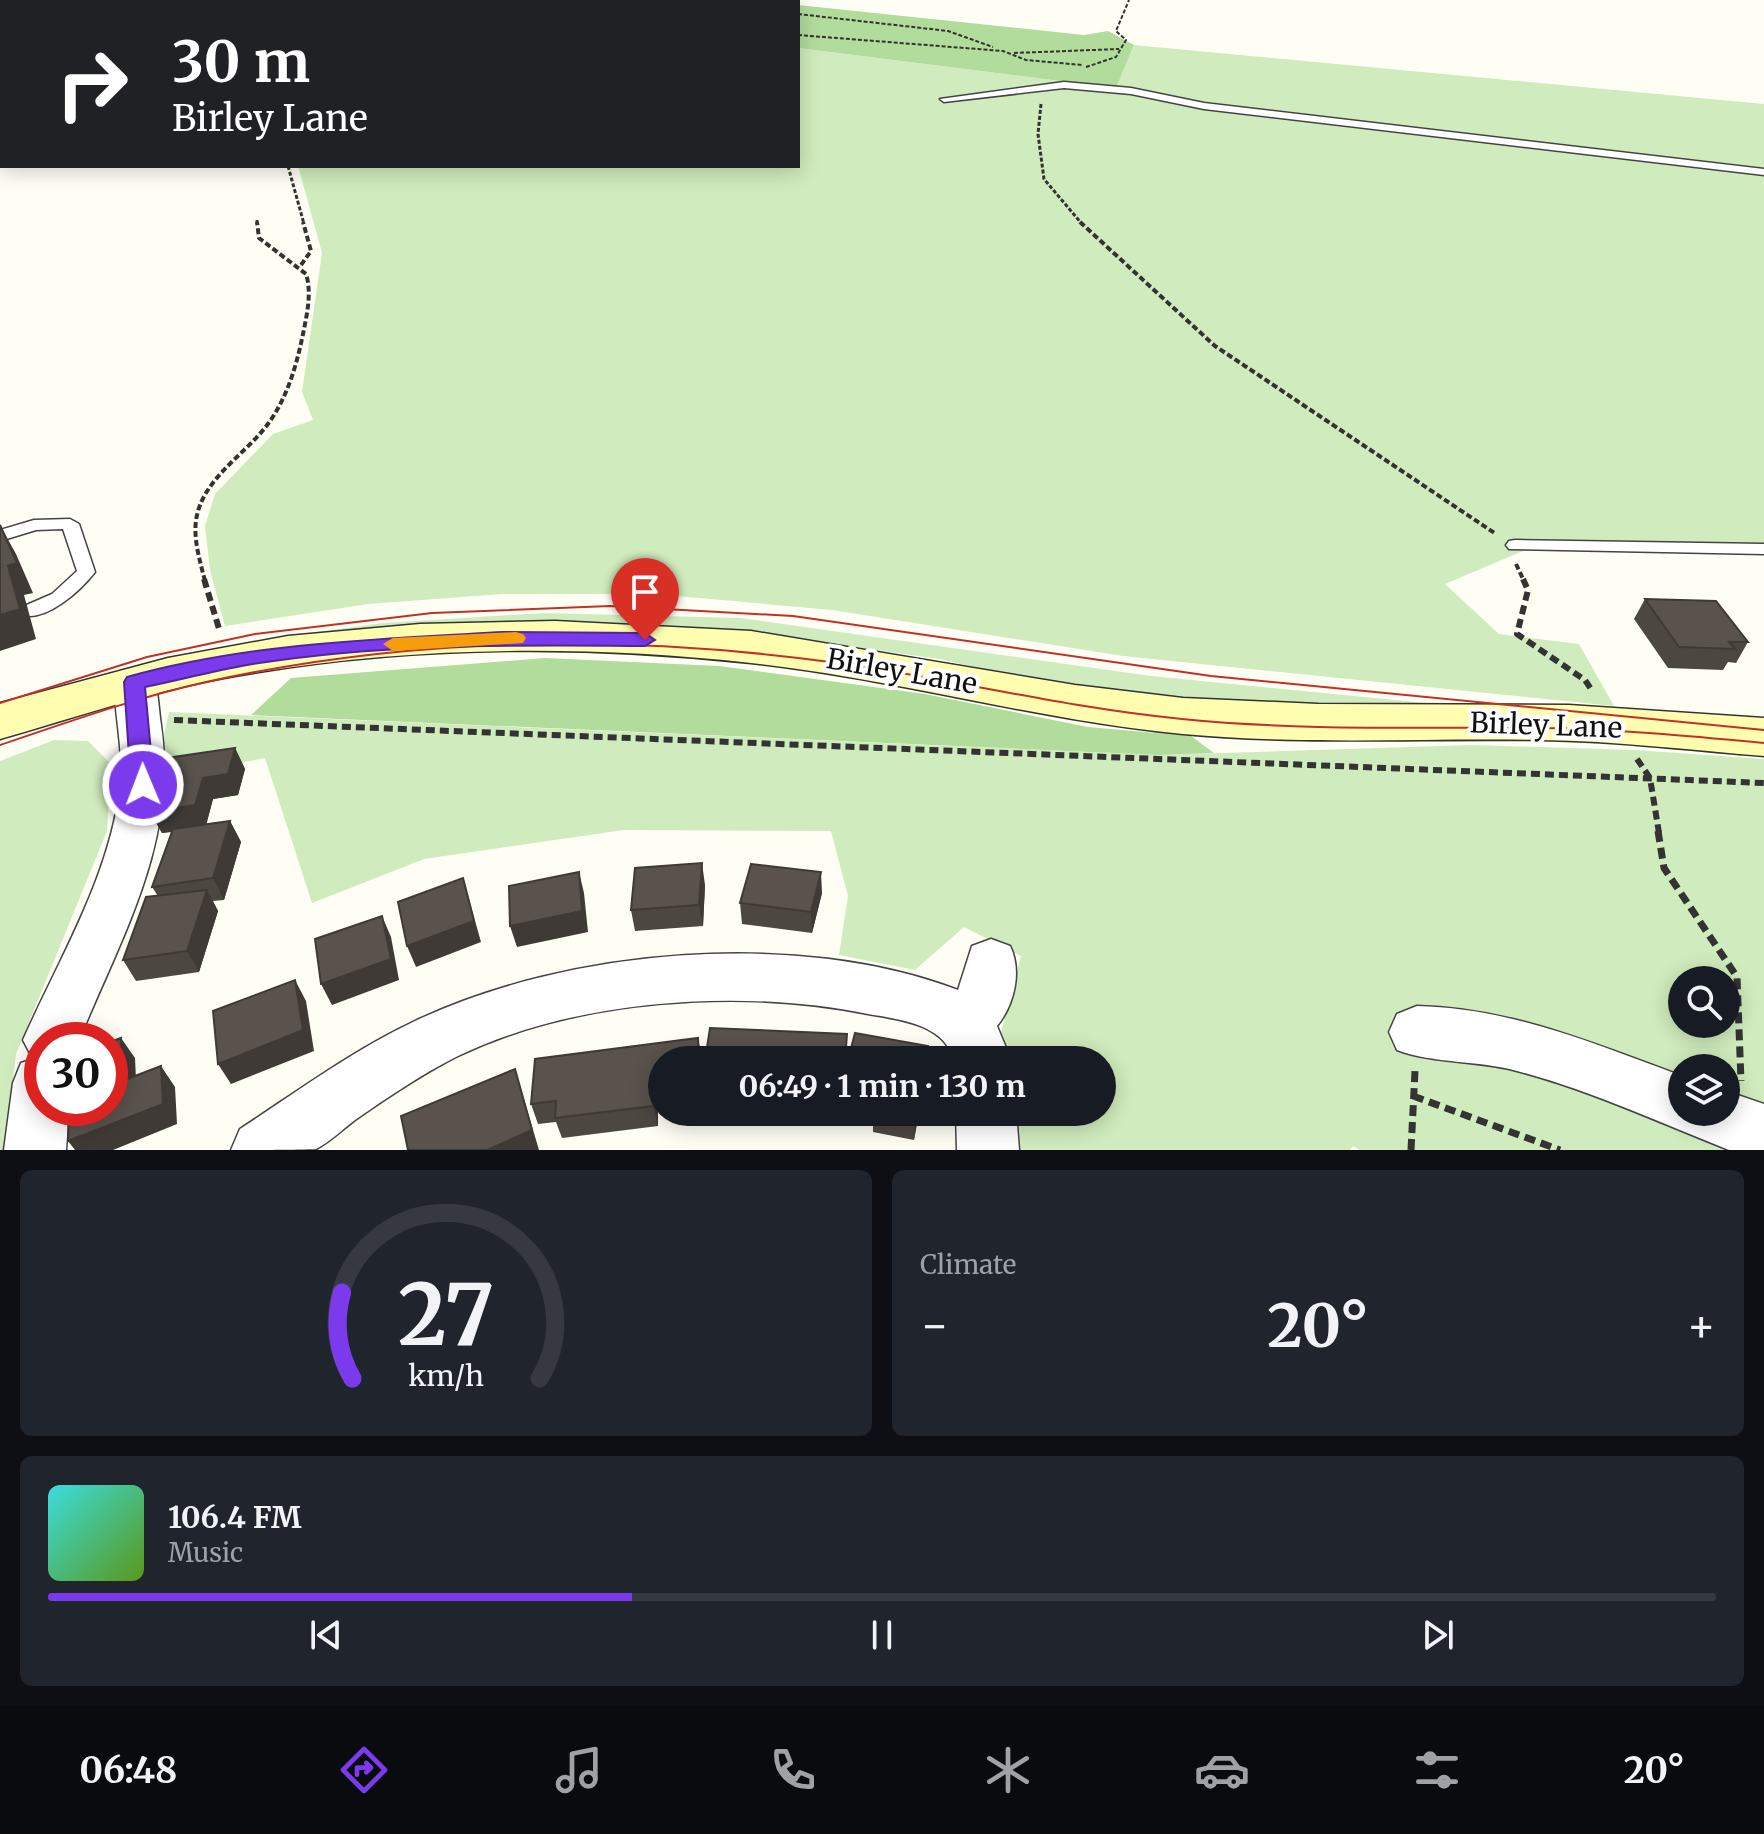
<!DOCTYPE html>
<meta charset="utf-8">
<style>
:root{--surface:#171b24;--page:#20242c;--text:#f1f3f6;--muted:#9ea1a6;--line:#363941;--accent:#7c3aed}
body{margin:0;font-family:Merriweather,serif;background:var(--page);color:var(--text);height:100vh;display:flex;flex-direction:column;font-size:30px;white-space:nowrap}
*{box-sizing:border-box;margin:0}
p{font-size:26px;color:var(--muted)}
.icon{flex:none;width:44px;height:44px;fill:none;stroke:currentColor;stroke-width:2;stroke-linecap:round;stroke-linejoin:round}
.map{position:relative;height:1150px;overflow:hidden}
.side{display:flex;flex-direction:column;gap:20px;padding:20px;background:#0d0f14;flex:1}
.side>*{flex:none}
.hud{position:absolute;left:0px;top:0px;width:800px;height:168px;box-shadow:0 4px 20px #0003;background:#202124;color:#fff;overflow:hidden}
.controls{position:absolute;left:1668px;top:966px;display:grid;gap:16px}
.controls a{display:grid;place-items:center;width:72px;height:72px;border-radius:50%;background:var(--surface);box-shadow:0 4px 20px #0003;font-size:40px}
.speed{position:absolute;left:24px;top:1022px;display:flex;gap:16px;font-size:40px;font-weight:700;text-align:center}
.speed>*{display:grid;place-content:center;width:104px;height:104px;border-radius:50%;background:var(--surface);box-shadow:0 4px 20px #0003;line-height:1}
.speed .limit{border:12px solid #d22;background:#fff;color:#111}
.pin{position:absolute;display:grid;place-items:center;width:68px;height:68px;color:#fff;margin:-82px -34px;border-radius:50% 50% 50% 0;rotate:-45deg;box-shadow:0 0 8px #0007}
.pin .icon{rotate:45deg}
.me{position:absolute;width:88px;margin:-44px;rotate:359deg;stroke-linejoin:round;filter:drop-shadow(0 0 6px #0008)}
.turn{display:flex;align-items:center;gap:28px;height:168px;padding:0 40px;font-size:36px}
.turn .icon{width:104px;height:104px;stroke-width:2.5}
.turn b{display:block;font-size:56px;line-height:68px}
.big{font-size:60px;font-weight:700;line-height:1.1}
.side .tile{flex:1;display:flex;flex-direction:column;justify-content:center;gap:12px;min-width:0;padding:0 28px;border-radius:12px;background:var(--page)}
.side .dial{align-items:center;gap:0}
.dial svg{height:208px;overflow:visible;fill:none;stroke:var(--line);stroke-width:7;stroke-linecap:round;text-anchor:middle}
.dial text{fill:var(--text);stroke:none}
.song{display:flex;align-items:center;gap:24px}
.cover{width:96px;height:96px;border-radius:12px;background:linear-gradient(135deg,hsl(180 70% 55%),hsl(90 70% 35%))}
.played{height:8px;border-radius:4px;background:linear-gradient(90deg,var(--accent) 35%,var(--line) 35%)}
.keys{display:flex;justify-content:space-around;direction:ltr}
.heat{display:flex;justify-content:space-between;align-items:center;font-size:44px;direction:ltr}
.side .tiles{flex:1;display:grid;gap:20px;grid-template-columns:1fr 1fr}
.tile:last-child{grid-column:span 2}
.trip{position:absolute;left:648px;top:1046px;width:468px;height:80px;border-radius:40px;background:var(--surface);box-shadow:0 4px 20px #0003;font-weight:700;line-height:80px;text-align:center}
.dock{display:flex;height:128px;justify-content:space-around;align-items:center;background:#090b0e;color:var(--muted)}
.dock .icon{width:56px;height:56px}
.dock .active{color:var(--accent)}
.dock b{font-size:36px;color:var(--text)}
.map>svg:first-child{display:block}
.green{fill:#d0ebbd;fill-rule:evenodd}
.forest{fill:#b2dc9c}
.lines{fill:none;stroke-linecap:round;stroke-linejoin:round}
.lane-casing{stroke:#444;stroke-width:3}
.street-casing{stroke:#444;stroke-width:3}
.secondary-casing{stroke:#333;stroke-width:3}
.path-far4{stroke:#333;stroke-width:2;stroke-dasharray:4 2;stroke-linecap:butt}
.path-far3{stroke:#333;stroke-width:3;stroke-dasharray:4 2;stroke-linecap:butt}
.path-far2{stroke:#333;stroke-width:4;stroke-dasharray:6 3;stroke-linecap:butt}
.path-far1{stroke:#333;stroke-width:6;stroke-dasharray:9 5;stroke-linecap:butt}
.path{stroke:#333;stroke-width:7;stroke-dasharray:11 6;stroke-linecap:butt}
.lane{fill:#fff;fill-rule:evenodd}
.street{fill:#fff;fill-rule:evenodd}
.secondary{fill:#fffeb0;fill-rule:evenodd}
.tram{stroke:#c33027;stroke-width:2}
.wall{fill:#4d4742}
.shaded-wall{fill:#3f3a36}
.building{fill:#5a534d;stroke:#3f3a36;stroke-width:2}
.route{fill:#7c3aed;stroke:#51269a;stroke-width:2}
.slow{fill:#f59e0b}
.labels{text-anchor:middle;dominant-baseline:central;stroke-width:8;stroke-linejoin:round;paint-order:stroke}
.street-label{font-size:28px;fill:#111;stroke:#fff}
</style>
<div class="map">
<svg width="1764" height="1150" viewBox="0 0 1764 1150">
<rect width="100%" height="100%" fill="#fffef5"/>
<path class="green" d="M1134,45l630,59v448l-241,-1 -78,33 54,50 80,10 35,62 -491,-50 -291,-46 -177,-16h-153l-134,10 -143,22 -15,-56 -5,-44 10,-32 58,-60 40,-14 -11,-28 20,-139 -24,-87h500v-118l318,40z
M543,613l198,5 410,58 295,29 -124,2 -146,-7 -111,-13 -126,-28 -165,-24 -516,13 8,-9 117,-16z
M169,712l990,43 312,-10 164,5 129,9v391h-404l-7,-4 -3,4h-343l-2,-38h97v-52h-100l-2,-24 21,-80 -57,-29 -49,43 -76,-15 9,-59 -17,-65 -207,-1 -200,29 -112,44 -47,-145 -111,22zM1682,980h44v44h-44zM1682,1068h44v44h-44z
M54,740l34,1 23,23 -4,67 -91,223 -12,96h-4v-389z"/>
<path class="forest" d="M798,5l286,30 24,-4 26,14 -18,43 -318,-40z
M545,658l174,8 206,28 163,33 103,9 23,17 -55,2 -908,-40 40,-37z"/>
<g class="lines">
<defs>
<path id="lane" d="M1064,82l67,6 73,15 560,66v6l-560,-66 -73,-15 -67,-6 -120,14 -4,-3z
M2,138v6l-2,1v-6z
M70,519l9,5 16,48c-14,18 -48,50 -73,43l-2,-4 2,-4 30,-13 25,-23 -14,-42 -27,1 -36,11v-11l34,-10z
M1515,540l249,4v10l-255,-5 -3,-4 3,-4z"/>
<path id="street" d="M135,668l15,4c9,15 8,35 11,53 17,117 -39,210 -82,315h-37v68h27l-3,42h-62l9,-67 8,-20 12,-4 -10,-19c36,-81 87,-164 97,-253 4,-35 -5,-70 -6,-105l6,-10z
M991,939l19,7c12,24 5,58 -13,80l14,34h-58c-7,-36 -56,-41 -85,-46 -128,-26 -292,-15 -410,42 -36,18 -70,41 -103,64 -12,9 -25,22 -39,29 -15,1 -65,1 -85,1l9,-21c58,-38 113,-79 175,-108 154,-73 383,-92 543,-31l14,-44z
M1417,1006c94,2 178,38 265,70v36h44v-21l38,13v46h-35c-69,-27 -139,-60 -212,-79 -39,-11 -83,-7 -120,-21l-8,-18 8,-18z
M956,1112h60l3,38h-62z"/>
<path id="secondary" d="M555,621l196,10 324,54 108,13 135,6 251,1 195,13v38c-74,-6 -149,-15 -223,-16 -119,-2 -239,5 -358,-6 -146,-14 -287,-55 -432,-71 -174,-19 -355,-17 -527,15 -76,14 -150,40 -224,61v-36l168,-45 120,-22 132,-12z"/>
</defs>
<use href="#lane" class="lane-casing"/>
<use href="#street" class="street-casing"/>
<use href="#secondary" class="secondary-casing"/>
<path class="path-far4" d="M673,0l22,2
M533,2l12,-2
M703,2l3,-2
M798,14l150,17 45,16
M798,35l205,16 23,9 56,5
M1014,53l105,-4
M1086,67l30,-10 10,-17 -10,-9 13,-31"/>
<path class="path-far3" d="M1041,104l-3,30 6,45 38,45
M288,166l16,58
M257,224v-6"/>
<path class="path-far2" d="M1080,222l135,124 281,188
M301,265l10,-14 -8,-29
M1516,564l8,17
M205,581c-5,-20 -13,-45 -8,-66 8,-36 45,-59 67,-86 22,-27 32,-61 39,-95 4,-20 9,-41 3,-60l-47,-36 -2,-16"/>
<path class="path-far1" d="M204,579l16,53
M1523,579l5,11 -11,44 68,46 8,12
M174,720l1590,63
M1637,759l13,19 9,55"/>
<path class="path" d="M1658,831l6,37 73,109 4,104
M1413,1096l147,54
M1411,1150l4,-79"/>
<use href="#lane" class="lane"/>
<use href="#street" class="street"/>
<use href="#secondary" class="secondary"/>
<path class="tram" d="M0,703l147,-46 108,-23 177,-21 178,-7 183,10 418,60 553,54
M0,745c68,-23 135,-47 206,-63 208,-46 421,-48 632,-19 115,16 228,45 344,56 119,12 239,8 359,9 74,1 149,8 223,15"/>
</g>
<path class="wall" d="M1645,599l103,43 -12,21 -8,-1 -5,8 -55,-2 -34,-49z
M235,748l10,21 -7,26 -25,4 -7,25 24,-3 11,21 -17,58 -11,1 5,10 -19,61 -63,9 -13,-21 35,-64 -6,-9 20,-55 -10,1 -12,-21z
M705,885l-2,41 -68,5 -4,-21z
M822,893l-10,40 -70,-9 -2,-21z
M698,1038l4,22h-40v48l-4,1v17l-96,12 -6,-16 -18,2 -7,-20z
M722,1112h74v3z
M873,1112h46l-5,28 -41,-8z"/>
<path class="shaded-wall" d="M0,70h2v13h-2z
M0,525l16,29 17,39 -9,2 12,44 -36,12v-36l8,-49z
M235,748l10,21 -7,26 -25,4 -7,27 -44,7 -12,-21z
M230,821l11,21 -17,58 -11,-22z
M702,863l3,22 -2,41 -4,-21z
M579,872l5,21 4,39 -71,15 -7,-21z
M821,872l1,21 -10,40 -1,-21z
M463,878l18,64 -65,25 -9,-21z
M207,890l11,21 -19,61 -12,-21z
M382,916l9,21 8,43 -67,25 -11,-21z
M295,980l11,21 8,50 -83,33 -13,-20z
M847,1034v26h-2z
M121,1038l14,20 2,44 -15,-21z
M698,1038l4,22h-3z
M161,1066l14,21 2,37 -64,26h-38l-7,-9z
M515,1069l24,81h-52z
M653,1088l5,21v17l-5,-20z
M916,1112h3l-5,28 1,-21z"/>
<path class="building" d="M0,525l17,38 -9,3 12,43 -20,6z
M1645,599l71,2 32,41h-19l6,7 -56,-2z
M235,748l-7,26 -25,4 -8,27 -45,7 17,-54z
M230,821l-17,57 -61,9 21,-58z
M702,863l-3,42 -68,5 4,-42z
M751,864l70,8 -10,40 -71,-9z
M579,872l3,39 -72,15 -1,-40z
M463,878l11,43 -67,25 -9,-44z
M207,890l-20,61 -64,9 23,-63z
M382,916l9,43 -70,25 -6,-45z
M295,980l8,50 -85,34 -5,-53z
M710,1028l137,6 -2,26h-140z
M855,1033l73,13 -2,14h-78z
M121,1038l1,43 39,-15 2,38 -95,37 1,-33h41v-66z
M698,1038l1,22h-37v27l-9,1v18l-98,12 1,-17 -25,3 4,-45z
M515,1069l17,61 -45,20h-79l-7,-34z
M876,1112h40l-1,7z"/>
<path class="route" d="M503,632l142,1 10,7 -10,6c-132,-1 -267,-3 -398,19 -34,6 -68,15 -102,22l9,98 -11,9 -12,-9 -7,-103 3,-5c122,-34 250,-38 376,-45z"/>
<path class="slow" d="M516,632l7,2 3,4 -3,5 -130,8 -10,-7 10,-6z"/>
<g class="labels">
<g class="street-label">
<text transform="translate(902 671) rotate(10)">Birley Lane</text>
<text transform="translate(1546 725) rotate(2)">Birley Lane</text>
</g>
</g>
</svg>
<div class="controls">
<a><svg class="icon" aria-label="search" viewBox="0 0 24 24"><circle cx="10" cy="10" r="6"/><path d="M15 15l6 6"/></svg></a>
<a><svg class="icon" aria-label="layers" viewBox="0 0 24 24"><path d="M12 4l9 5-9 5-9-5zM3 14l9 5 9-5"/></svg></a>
</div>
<div class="speed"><div class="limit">30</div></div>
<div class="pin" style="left:645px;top:640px;background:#d93025"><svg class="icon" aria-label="arrive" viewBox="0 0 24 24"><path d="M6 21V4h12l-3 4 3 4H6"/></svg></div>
<svg class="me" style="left:143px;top:785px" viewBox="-20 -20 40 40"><circle r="17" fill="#7c3aed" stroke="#fff" stroke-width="3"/><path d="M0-11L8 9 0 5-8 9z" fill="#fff"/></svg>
<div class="trip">06:49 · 1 min · 130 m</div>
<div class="hud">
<div class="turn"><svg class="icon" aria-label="right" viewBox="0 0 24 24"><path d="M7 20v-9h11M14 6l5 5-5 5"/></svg><div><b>30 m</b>Birley Lane</div></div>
</div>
</div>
<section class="side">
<div class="tiles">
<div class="tile dial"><svg viewBox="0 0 100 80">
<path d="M14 69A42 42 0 1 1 86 69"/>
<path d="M14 69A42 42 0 0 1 10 36" stroke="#7c3aed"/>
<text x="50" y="56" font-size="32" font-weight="700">27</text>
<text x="50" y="72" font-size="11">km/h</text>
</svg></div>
<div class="tile"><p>Climate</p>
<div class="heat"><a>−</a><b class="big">20°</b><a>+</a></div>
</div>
<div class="tile">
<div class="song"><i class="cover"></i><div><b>106.4 FM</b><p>Music</p></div></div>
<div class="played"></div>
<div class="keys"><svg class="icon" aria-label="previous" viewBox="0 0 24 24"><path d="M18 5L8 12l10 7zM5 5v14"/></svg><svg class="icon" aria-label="pause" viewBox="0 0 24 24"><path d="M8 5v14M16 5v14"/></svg><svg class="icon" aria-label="next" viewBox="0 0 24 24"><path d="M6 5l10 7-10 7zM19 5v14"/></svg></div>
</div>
</div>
</section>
<nav class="dock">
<b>06:48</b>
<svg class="icon active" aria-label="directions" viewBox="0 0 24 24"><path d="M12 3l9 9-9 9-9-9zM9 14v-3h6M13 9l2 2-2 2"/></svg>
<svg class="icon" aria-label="music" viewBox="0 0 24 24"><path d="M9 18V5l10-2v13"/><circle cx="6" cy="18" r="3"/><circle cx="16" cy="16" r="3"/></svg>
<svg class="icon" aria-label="phone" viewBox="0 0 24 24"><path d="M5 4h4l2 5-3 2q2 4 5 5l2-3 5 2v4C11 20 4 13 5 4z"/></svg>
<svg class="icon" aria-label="climate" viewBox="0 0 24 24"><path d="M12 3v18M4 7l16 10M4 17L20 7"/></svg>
<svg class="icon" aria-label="car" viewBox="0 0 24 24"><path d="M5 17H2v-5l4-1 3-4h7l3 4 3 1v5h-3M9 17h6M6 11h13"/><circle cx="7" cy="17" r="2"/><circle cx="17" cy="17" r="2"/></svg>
<svg class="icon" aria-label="filters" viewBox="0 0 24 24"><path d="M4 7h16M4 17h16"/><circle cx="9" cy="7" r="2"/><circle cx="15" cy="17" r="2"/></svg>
<b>20°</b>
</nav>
